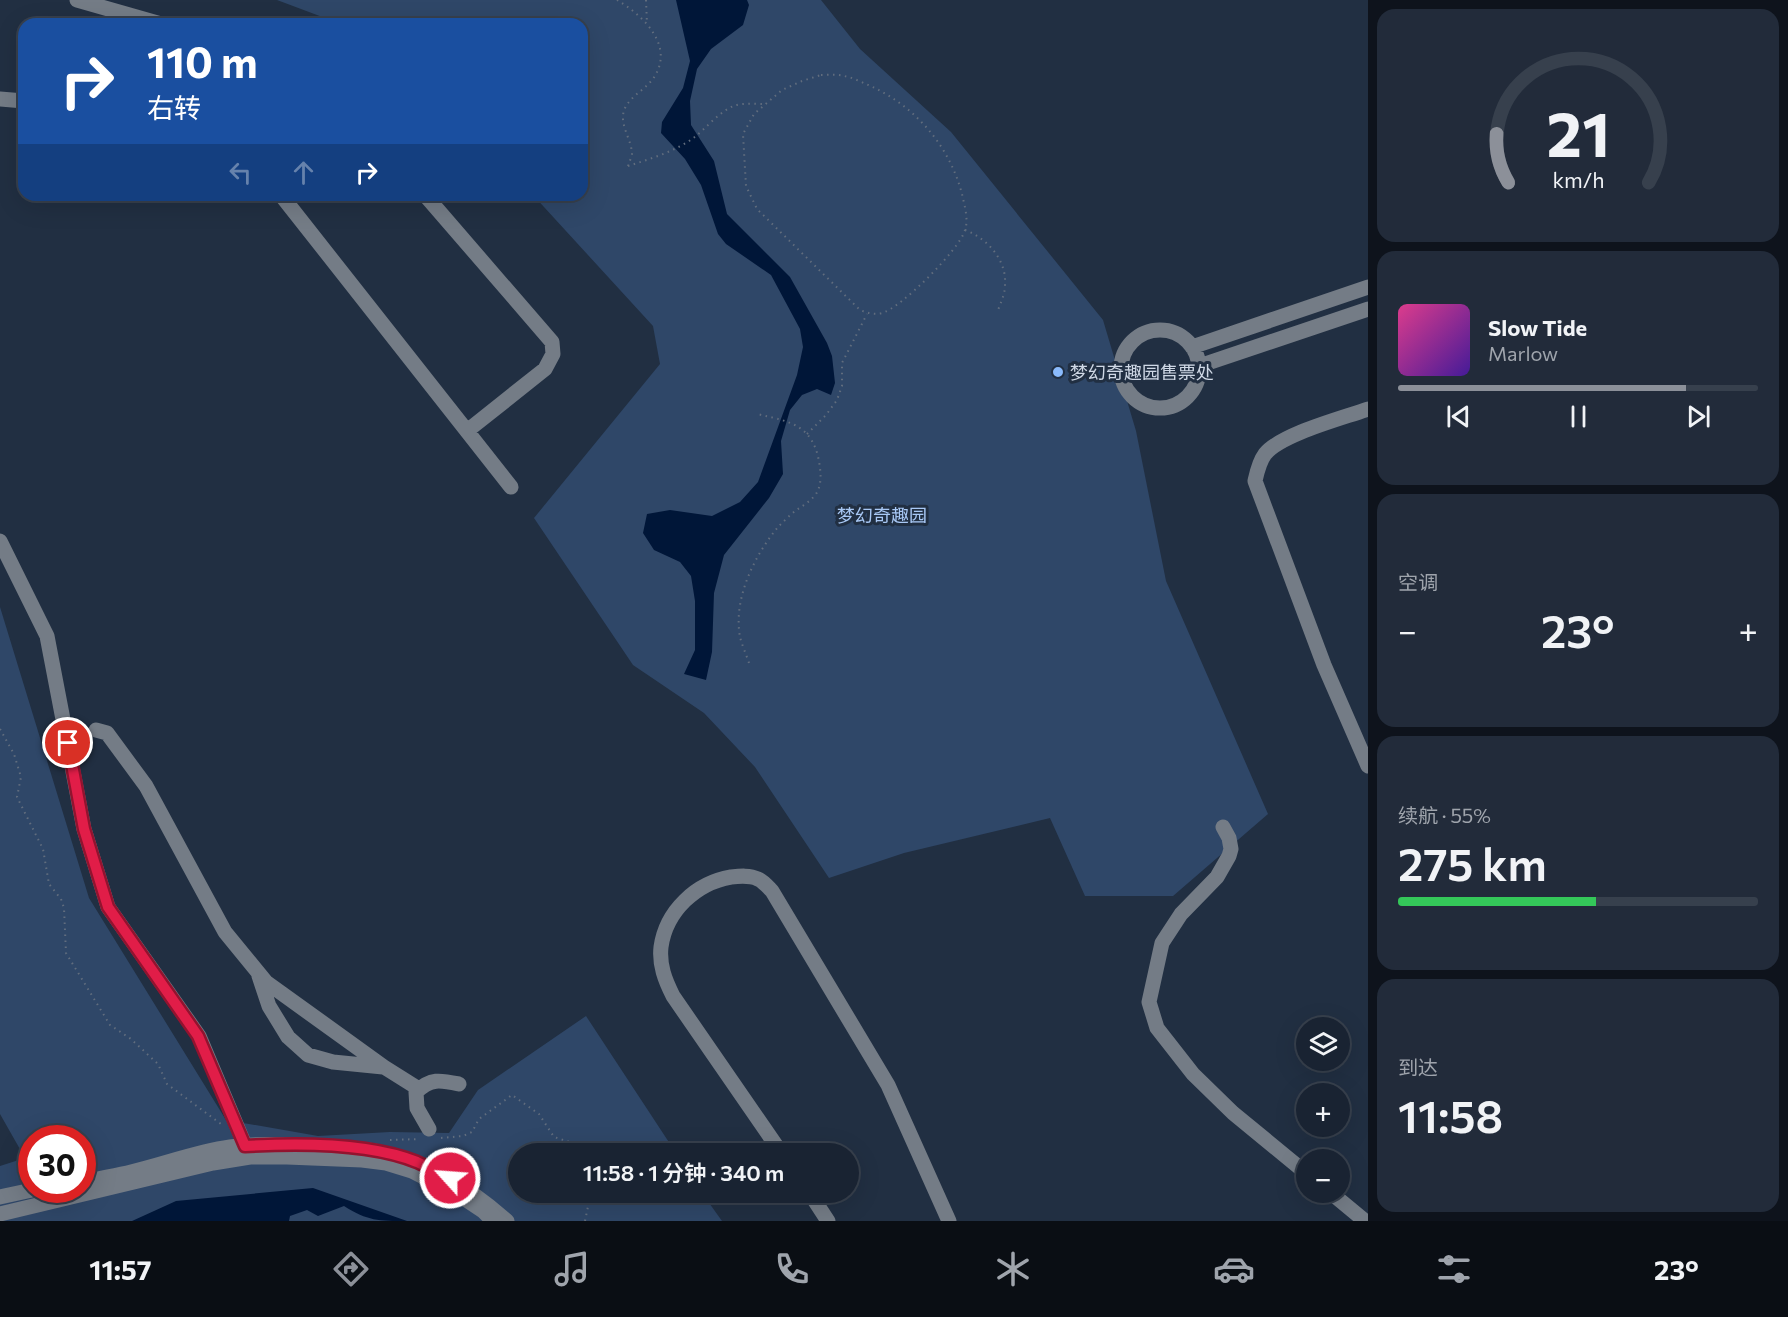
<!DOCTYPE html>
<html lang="zh">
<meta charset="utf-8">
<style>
:root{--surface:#192332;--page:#222b3a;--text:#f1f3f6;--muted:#9fa4ac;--line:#37404d;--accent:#8c9099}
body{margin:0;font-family:Commissioner,"Noto Sans SC",sans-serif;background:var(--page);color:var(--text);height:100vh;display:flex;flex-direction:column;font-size:22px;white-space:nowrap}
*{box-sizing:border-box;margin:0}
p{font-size:20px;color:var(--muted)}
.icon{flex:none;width:33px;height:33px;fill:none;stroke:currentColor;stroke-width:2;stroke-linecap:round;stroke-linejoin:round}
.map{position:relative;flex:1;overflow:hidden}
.details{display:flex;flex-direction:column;gap:9px;padding:9px;background:#0e131c;width:420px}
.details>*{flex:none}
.top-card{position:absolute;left:18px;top:18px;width:570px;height:183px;border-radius:18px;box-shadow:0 6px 24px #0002,0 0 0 2px var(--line);background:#1a4fa0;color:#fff;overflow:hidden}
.tools{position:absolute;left:1296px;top:1017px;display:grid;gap:12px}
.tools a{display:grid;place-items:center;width:54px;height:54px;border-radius:50%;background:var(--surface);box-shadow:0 6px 24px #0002,0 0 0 2px var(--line);font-size:30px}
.speed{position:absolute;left:18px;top:1125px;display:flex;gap:12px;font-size:30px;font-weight:700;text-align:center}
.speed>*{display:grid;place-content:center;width:78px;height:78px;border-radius:50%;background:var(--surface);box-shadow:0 6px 24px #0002,0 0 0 2px var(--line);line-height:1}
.speed .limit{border:9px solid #d22;background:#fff;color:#111}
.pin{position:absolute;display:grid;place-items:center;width:51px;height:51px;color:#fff;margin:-26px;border:3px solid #fff;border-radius:50%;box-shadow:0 2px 6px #0007}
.me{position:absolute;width:66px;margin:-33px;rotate:296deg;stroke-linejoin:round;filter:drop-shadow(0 0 4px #0008)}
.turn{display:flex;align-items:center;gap:21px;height:126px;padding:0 30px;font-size:27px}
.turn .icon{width:78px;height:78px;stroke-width:2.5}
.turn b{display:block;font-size:42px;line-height:51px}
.lanes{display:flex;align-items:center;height:57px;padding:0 30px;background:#0003;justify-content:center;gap:30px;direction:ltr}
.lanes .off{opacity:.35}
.big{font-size:45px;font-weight:600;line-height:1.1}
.details .tile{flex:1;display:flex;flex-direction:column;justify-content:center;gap:9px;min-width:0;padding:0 21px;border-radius:18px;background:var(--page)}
.details .dial{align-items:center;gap:0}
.dial svg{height:156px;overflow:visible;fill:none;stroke:var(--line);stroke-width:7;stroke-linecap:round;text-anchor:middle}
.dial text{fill:var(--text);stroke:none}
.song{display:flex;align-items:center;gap:18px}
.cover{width:72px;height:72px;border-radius:9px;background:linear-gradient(135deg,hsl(330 70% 55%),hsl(260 70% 35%))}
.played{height:6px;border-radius:3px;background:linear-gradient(90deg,var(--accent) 80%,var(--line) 80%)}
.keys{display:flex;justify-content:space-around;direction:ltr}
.heat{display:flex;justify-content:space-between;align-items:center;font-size:33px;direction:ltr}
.charge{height:9px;border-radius:4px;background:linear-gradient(90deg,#34c759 55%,var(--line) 0)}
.trip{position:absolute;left:508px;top:1143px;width:351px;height:60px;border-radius:30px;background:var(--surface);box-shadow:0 6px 24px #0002,0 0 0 2px var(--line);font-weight:600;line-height:60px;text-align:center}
.menu{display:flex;height:96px;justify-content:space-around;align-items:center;background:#0a0e14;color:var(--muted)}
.menu .icon{width:42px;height:42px}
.menu .on{color:var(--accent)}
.menu b{font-size:27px;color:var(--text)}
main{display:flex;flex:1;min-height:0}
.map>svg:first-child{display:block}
.green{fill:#2f4768;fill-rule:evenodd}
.water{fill:#001638}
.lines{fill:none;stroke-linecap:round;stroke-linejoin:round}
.path{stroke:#616d7e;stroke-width:2;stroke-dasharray:1.5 4.5;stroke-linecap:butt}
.minor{stroke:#747c86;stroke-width:15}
.route-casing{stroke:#92132f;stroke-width:15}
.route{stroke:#e11d48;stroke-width:10}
.poi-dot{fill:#8abafc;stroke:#212f42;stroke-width:2}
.labels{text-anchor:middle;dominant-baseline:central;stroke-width:6;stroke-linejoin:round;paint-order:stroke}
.poi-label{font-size:18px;fill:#cfd8e5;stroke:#212f42;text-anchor:start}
.park-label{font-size:18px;fill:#a8c8f5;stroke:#212f42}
</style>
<main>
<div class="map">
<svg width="1368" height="1221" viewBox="0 0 1368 1221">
<rect width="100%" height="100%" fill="#212f42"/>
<path class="green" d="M277,0h544l39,49 91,83 152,188 33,111 30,150 102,233 -95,82h-88l-35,-78 -146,35 -75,25 -74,-111 -51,-54 -71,-48 -99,-147 126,-154 -7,-38 -120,-131h49v-171h-241z
M0,607l89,291 137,222 92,16 72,-4 59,1 29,-43 108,-74 90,137 -157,1v38l183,1 20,28h-722v-55l25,-8 -25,-44zM32,1138h50v52h-50z"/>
<path class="water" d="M676,0h71l2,5 -6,20 -32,24 -14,20 -7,32 1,24 23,36 13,53 63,63 37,66 5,13 3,27 -4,12 -14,-6 -15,6 -12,15 -9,31 2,33 -14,24 -45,57 -10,38 -2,59 -6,28 -22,-6 11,-24v-49l-4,-25 -11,-14 -26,-12 -11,-17 4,-19 23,-4 42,6 28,-14 18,-20 39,-107 6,-28 -3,-18 -29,-54 -45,-31 -8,-10 -17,-49 -16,-26 -24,-26 1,-11 21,-34 7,-27z
M313,1188l94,33c-29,0 -39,0 -63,-15l-26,10 -11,-6 -17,6 -1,5h-157l44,-20z"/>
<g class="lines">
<path class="path" d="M617,0c24,14 56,43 39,74 -7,14 -24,20 -31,34 -7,15 6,30 7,45 0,4 -3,9 -4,13
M646,0l1,24
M821,75c8,0 16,-1 23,1 7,1 15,5 22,8 47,20 83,60 96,110 2,10 7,25 3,36 -5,19 -64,78 -83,83 -8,2 -15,0 -22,-3l-103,-101 -11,-23 -3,-52 11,-20 28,-24 20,-9z
M628,166c22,-7 45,-14 64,-27 14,-10 27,-28 44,-34 9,-2 20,-1 28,-1
M965,230c22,8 42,30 40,55 0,10 -5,19 -8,28
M807,434l19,-19 11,-15 5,-14v-23l25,-49
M749,663c-3,-9 -7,-18 -9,-26 -7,-38 14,-81 38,-110 5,-5 11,-11 17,-16 7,-5 15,-9 21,-17 5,-8 5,-17 4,-26 -5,-42 -27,-46 -63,-54
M0,729l14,25 7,23 -4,20 26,52 6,35 12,15 3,9 2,45 44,72 21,14 27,25 9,20 54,40
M441,1138l22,-2 9,-4 7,-13 33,-24 27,19 15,23 22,7 11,10
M390,1140l30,-1
M585,1221l6,-29"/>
<path class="minor" d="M77,0l84,24
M0,99l24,2
M281,195l230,292
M425,195l127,147 1,12 -8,15 -78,62
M1121 369a39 39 0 1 1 78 0a39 39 0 1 1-78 0Z
M1192,347l176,-60
M1199,366l169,-57
M1368,409c-25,9 -87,25 -103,45 -6,8 -8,18 -10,27l69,184 44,101
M0,541l47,95 37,193 24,78 91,129 51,121
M96,730l11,3 39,53 79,146 41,50 118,85 35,22
M1223,827l6,11 2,11 -2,7 -12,21 -36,37 -19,29 -13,59 8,26 36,46 40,39 73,60
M259,976l10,30 19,31 20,18 25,7 50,5
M429,1129l-12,-21 -1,-16c15,-14 24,-12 43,-8
M782,1154l-109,-158c-8,-16 -14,-31 -12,-49 5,-36 35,-64 70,-70 9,-1 19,-2 27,2 5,2 10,8 14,12l116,194 61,136
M82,1182c15,-3 31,-6 45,-9 35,-8 68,-21 103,-26 27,-4 55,-2 82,-1 23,1 46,1 68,6 48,9 91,37 127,69
M809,1192l19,29
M1330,1192l35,29
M0,1197l32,-7
M0,1214l213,-51 37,-6h37l75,3 24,3 26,8 47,24 24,16 10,10"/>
</g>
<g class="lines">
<defs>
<path id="route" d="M68,743l16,86 24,78 90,129 47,110c52,-3 123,-4 172,16 11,5 22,11 33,16"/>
</defs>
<use href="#route" class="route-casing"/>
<use href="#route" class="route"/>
</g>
<circle class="poi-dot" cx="1058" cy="372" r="6"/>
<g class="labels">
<g class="poi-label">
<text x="1070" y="372">梦幻奇趣园售票处</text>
</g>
<g class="park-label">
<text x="882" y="515">梦幻奇趣园</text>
</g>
</g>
</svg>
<div class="tools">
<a><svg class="icon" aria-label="layers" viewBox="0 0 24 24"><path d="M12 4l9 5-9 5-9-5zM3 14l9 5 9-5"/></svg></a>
<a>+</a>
<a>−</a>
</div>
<div class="speed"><div class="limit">30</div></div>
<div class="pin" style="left:68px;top:743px;background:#d93025"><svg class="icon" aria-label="arrive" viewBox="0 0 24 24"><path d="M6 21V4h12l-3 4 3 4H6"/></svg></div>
<svg class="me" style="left:450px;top:1178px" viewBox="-20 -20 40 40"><circle r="17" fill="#e11d48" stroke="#fff" stroke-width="3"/><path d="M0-11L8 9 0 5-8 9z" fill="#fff"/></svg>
<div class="trip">11:58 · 1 分钟 · 340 m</div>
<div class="top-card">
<div class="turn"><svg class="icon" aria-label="right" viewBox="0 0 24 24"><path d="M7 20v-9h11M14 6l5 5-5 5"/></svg><div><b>110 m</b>右转</div></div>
<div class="lanes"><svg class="icon off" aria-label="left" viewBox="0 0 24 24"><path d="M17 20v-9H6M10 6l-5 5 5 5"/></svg><svg class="icon off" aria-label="ahead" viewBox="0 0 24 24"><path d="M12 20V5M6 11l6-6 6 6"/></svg><svg class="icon" aria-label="right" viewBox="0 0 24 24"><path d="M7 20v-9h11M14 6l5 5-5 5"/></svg></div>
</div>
</div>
<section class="details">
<div class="tile dial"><svg viewBox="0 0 100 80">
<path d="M14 69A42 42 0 1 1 86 69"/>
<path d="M14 69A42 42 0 0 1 8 44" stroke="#8c9099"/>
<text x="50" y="56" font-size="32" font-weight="700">21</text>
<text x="50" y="72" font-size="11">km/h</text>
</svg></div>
<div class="tile">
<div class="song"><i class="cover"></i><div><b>Slow Tide</b><p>Marlow</p></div></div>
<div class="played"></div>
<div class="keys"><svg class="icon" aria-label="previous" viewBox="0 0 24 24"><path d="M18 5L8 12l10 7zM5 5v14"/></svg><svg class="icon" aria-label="pause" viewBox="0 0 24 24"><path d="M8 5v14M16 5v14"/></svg><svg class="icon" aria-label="next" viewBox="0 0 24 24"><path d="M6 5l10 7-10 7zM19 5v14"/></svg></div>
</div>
<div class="tile"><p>空调</p>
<div class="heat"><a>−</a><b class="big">23°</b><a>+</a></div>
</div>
<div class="tile"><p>续航 · 55%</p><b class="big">275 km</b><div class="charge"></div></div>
<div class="tile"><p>到达</p><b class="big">11:58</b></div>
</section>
</main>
<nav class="menu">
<b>11:57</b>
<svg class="icon on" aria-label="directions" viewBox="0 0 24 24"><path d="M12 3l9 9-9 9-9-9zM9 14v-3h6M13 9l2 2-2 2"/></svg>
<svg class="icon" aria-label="music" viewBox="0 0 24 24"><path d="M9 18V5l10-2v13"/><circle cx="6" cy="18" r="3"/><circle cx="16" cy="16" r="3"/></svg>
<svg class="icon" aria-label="phone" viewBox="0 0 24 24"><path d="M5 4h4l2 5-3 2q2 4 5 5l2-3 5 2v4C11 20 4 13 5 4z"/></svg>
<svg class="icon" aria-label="climate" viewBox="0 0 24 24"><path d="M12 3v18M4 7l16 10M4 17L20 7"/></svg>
<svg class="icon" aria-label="car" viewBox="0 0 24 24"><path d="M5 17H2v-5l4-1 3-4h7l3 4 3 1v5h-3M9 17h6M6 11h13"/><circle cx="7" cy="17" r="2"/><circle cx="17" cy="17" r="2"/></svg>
<svg class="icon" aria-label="filters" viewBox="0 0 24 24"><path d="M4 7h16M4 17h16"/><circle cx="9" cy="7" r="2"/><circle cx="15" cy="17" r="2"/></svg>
<b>23°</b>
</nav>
